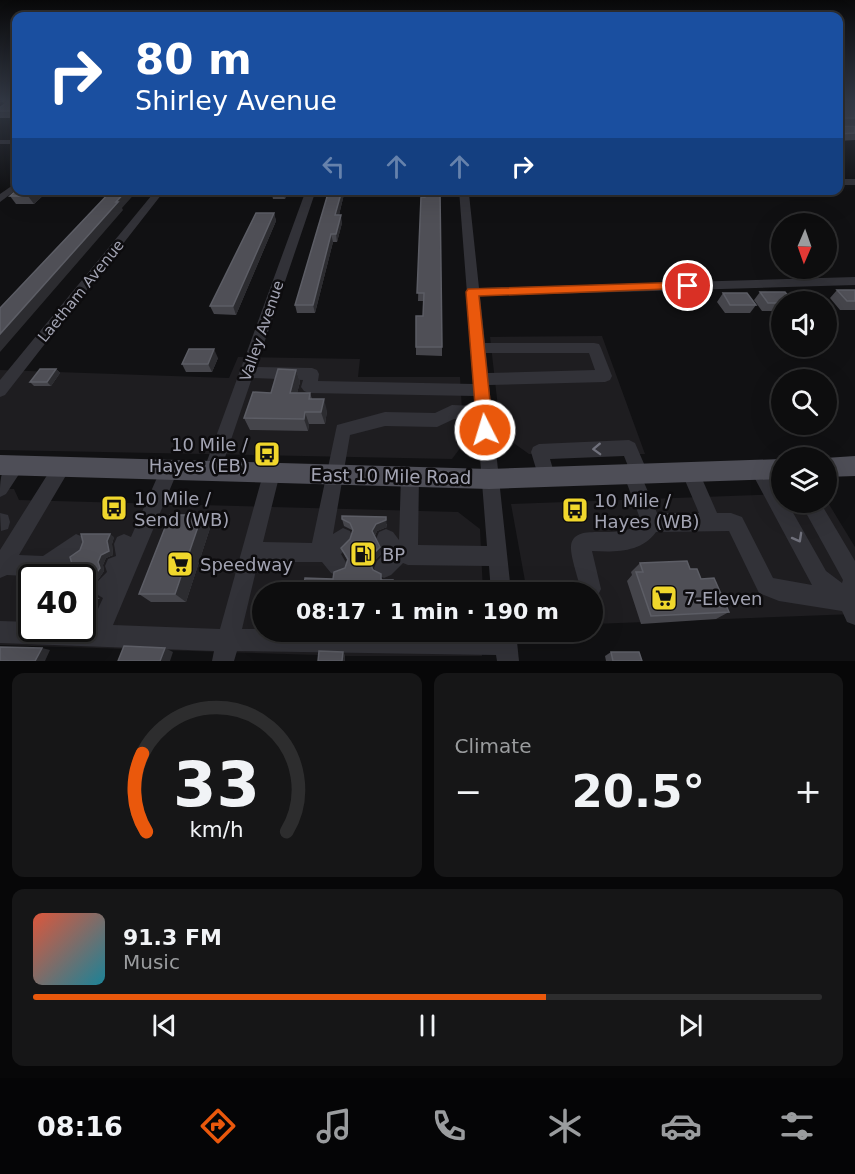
<!DOCTYPE html>
<meta charset="utf-8">
<style>
:root{--surface:#0d0d0e;--page:#161617;--text:#f1f3f6;--muted:#9a9c9e;--line:#2d2d2e;--accent:#ea580c}
body{margin:0;font-family:"DejaVu Sans",sans-serif;background:var(--page);color:var(--text);height:100vh;display:flex;flex-direction:column;font-size:22px;white-space:nowrap}
*{box-sizing:border-box;margin:0}
p{font-size:20px;color:var(--muted)}
.icon{flex:none;width:33px;height:33px;fill:none;stroke:currentColor;stroke-width:2;stroke-linecap:round;stroke-linejoin:round}
.map{position:relative;height:661px;overflow:hidden}
.side{display:flex;flex-direction:column;gap:12px;padding:12px;background:#070708;flex:1}
.side>*{flex:none}
.banner{position:absolute;left:12px;top:12px;width:831px;height:183px;border-radius:12px;box-shadow:0 6px 24px #0002,0 0 0 2px var(--line);background:#1a4fa0;color:#fff;overflow:hidden}
.needle{width:39px;rotate:182deg}
.buttons{position:absolute;left:771px;top:213px;display:grid;gap:12px}
.buttons a{display:grid;place-items:center;width:66px;height:66px;border-radius:50%;background:var(--surface);box-shadow:0 6px 24px #0002,0 0 0 2px var(--line);font-size:30px}
.speed{position:absolute;left:18px;top:564px;display:flex;gap:12px;font-size:30px;font-weight:700;text-align:center}
.speed>*{display:grid;place-content:center;width:78px;height:78px;border-radius:50%;background:var(--surface);box-shadow:0 6px 24px #0002,0 0 0 2px var(--line);line-height:1}
.speed .limit{border:3px solid #111;border-radius:9px;background:#fff;color:#111}
.pin{position:absolute;display:grid;place-items:center;width:51px;height:51px;color:#fff;margin:-26px;border:3px solid #fff;border-radius:50%;box-shadow:0 2px 6px #0007}
.me{position:absolute;width:66px;margin:-33px;rotate:355deg;stroke-linejoin:round;filter:drop-shadow(0 0 4px #0008)}
.turn{display:flex;align-items:center;gap:21px;height:126px;padding:0 24px;font-size:27px}
.turn .icon{width:78px;height:78px;stroke-width:2.5}
.turn b{display:block;font-size:42px;line-height:51px}
.lanes{display:flex;align-items:center;height:57px;padding:0 24px;background:#0003;justify-content:center;gap:30px;direction:ltr}
.lanes .off{opacity:.35}
.big{font-size:45px;font-weight:700;line-height:1.1}
.side .tile{flex:1;display:flex;flex-direction:column;justify-content:center;gap:9px;min-width:0;padding:0 21px;border-radius:12px;background:var(--page)}
.side .dial{align-items:center;gap:0}
.dial svg{height:156px;overflow:visible;fill:none;stroke:var(--line);stroke-width:7;stroke-linecap:round;text-anchor:middle}
.dial text{fill:var(--text);stroke:none}
.song{display:flex;align-items:center;gap:18px}
.cover{width:72px;height:72px;border-radius:9px;background:linear-gradient(135deg,hsl(10 70% 55%),hsl(190 70% 35%))}
.played{height:6px;border-radius:3px;background:linear-gradient(90deg,var(--accent) 65%,var(--line) 65%)}
.keys{display:flex;justify-content:space-around;direction:ltr}
.heat{display:flex;justify-content:space-between;align-items:center;font-size:33px;direction:ltr}
.side .tiles{flex:1;display:grid;gap:12px;grid-template-columns:1fr 1fr}
.tile:last-child{grid-column:span 2}
.trip{position:absolute;left:252px;top:582px;width:351px;height:60px;border-radius:30px;background:var(--surface);box-shadow:0 6px 24px #0002,0 0 0 2px var(--line);font-weight:700;line-height:60px;text-align:center}
.menu{display:flex;height:96px;justify-content:space-around;align-items:center;background:#050506;color:var(--muted)}
.menu .icon{width:42px;height:42px}
.menu .current{color:var(--accent)}
.menu b{font-size:27px;color:var(--text)}
.map>svg:first-child{display:block}
.built{fill:#1e1d20;fill-rule:evenodd}
.lines{fill:none;stroke-linecap:round;stroke-linejoin:round}
.minor{fill:#323238;fill-rule:evenodd}
.major{fill:#4e4e57;fill-rule:evenodd}
.wall{fill:#45454b}
.shaded-wall{fill:#2c2c30}
.building{fill:#4f4f56;stroke:#5c5d65;stroke-width:1.5}
.oneway{stroke:#70717c}
.route{fill:#ea580c;stroke:#983908;stroke-width:1.5}
.labels{text-anchor:middle;dominant-baseline:central;stroke-width:5;stroke-linejoin:round;paint-order:stroke}
.street-label{font-size:15px;fill:#a3a4b3;stroke:#0d0c0e}
.near-poi-label{font-size:18px;fill:#a3a4b3;stroke:#0d0c0e;text-anchor:start}
.near-street-label{font-size:18px;fill:#a3a4b3;stroke:#0d0c0e}
</style>
<div class="map">
<svg width="855" height="661" viewBox="0 0 855 661">
<rect width="100%" height="100%" fill="#111113"/>
<path class="built" d="M602,336l43,118h-116l-28,-20 -11,-97z
M238,357l122,2 -2,18h102l4,66 -12,16 -452,-9v-80l229,8z
M0,489h14l5,11 439,12 22,17 3,63h-221v40h223l-3,24h-132l-350,-11zM32,578h50v50h-50z
M781,494l1,8 45,-1 28,46v67l-262,10 -1,-32h-65l-16,-88z"/>
<g class="lines">
<path class="minor" d="M0,140h16v4h-16z
M838,179h17v6h-17z
M16,183v7l-16,12v-8z
M156,190h9l-160,205 -5,2v-17z
M306,190h10l-60,177 56,1 5,2 2,4 -1,7 156,3 -15,-194h34l-4,3 -20,1 10,94 376,-11v8l-375,11 5,47h109l5,1 2,4 11,28 -2,4 -5,2 -116,3 22,207h-20l-2,-26 -81,-1 -5,-2 -12,12 -7,3 -7,-3 -3,-7 3,-7 7,-7 -8,-15 3,-7 7,-3 7,3 6,8 2,-63 3,-6 6,-2 6,2 3,6 -1,68 69,1 -10,-127h-23l-17,8 -52,-1 -35,9 -17,99 10,-6 7,3 3,7 -3,7 -9,9 7,12 -3,7 -7,3 -7,-3 -9,-11h-64l-16,67h20v3h254l3,29h-22l-1,-6 -259,-4 -3,10h-22l2,-10 -214,-8v-22l32,1v6h50v-4h9l12,-26 -5,-3 -3,-7 3,-7 9,-9 -2,-6 3,-7 8,-3 -2,-12 3,-7 7,-3 7,3 32,-73 6,-2 6,2 3,6 -65,155 107,4 45,-162 6,-2 6,2 3,6 -17,69 49,1 25,-118 48,-13 50,1 17,-8 24,1 -1,-10 -166,-3 -5,-2 -3,-4 2,-7 -51,-2 -34,100 -6,2 -6,-2 -3,-6zM486,353h103l6,17 -107,3z
M629,440l6,3 13,30 -5,7 14,33h42l-18,-42 3,-6 6,-2 6,2 21,48h14l11,4 31,61 39,7 -59,-110 -3,-6 3,-6 6,-2c13,5 23,28 23,41h5l39,69 16,12 1,-3 -43,-78h20l35,59v64l-8,-3 -5,-11 -63,-10 -20,-8 -30,-62 -73,1c-15,21 -41,20 -64,19l9,38 -5,10 -4,2v-9h-13l1,-4c-2,-11 -10,-32 -9,-42 3,-27 51,-2 70,-25l-18,-48 5,-7 -4,-10 -74,3 5,17 -3,6 -6,2 -6,-2 -9,-30 2,-5 6,-3z
M16,457l6,2 3,6 -19,29 -6,3c0,-16 0,-33 16,-40z
M62,459l6,2 3,6 -52,88 24,1 33,-22 7,3 3,7 -3,7 -11,8 3,7 -3,7 -11,5 -54,-3 -7,3v-28l56,-89z
M0,513l8,2 2,7 -2,7 -7,2z"/>
<path class="major" d="M0,455l489,14 293,-10v20l-293,10 -489,-14z
M855,456v20l-29,1 -1,-19z"/>
</g>
<path class="wall" d="M16,99v19h-16v-11l4,-3 -2,-3z
M838,99h17v26h-13l1,1h12v14l-17,1z
M17,190h32l-15,14h-18l-6,-8z
M271,190h18l-4,9h-12z
M329,190h16l-6,25 3,8 -5,19h-4l-18,71h-18l-2,-8z
M421,197l21,150v9l-26,-1v-8l7,-31v-15h-5z
M274,213l2,8 -40,94 -22,-1 -4,-8z
M837,290h18v20h-15l-10,-12z
M760,292l22,10v9h-20l-8,-11z
M723,293l33,12 -6,8h-25l-8,-11z
M218,358l-6,14h-26l-4,-8z
M56,369l4,4 -9,13h-17l-4,-4z
M296,370l4,12 -3,11h13l2,6 15,12 -2,13h-16l-1,7 -58,-1 -6,-12z
M342,519l45,5v3l-10,4 -2,5 6,18 -6,6 -3,8 11,12 11,6 -61,-7 12,-11 2,-8 -6,-12 9,-9 3,-7 -1,-2 -8,-4z
M211,525l-25,77h-35l-12,-8z
M114,537l-2,7 1,11 -7,3 -3,7 1,6 -11,16 3,9 4,3h-18v-21l-13,-7z
M640,563l50,6 11,10 28,33 -13,7 -75,5 -14,-43 5,-6 -1,-3z
M611,652l31,9h-36l-1,-5z"/>
<path class="shaded-wall" d="M35,190h14l-15,14 -6,-8z
M127,190h11l-16,18 1,2 -123,142v-18z
M283,190h6l-4,9 -2,-8z
M342,190h3l-8,33 -2,-8z
M274,213l2,8 -40,94 -3,-9z
M341,215l1,8 -5,19 -1,-8z
M331,234l2,8 -18,71 -2,-8z
M214,349l4,9 -6,14 -4,-8z
M56,369l4,4 -9,13 -4,-4z
M296,370l4,12 -6,23 -4,-12z
M324,399l3,12 -2,13 -4,-12z
M305,412l4,12 -1,7 -4,-12z
M202,515l9,10 -25,77 -11,-8z
M386,517l1,10 -10,4 -3,7 -2,-7 4,-7z
M110,534l4,3 -2,7 1,11 -7,3 -3,7 1,6 -11,16 3,9 4,3 -9,-6 -3,-9z
M380,547l1,7 -6,6 -3,9 -2,-6 3,-9z
M42,648l8,2 -5,11h-10z
M165,648l8,4 -3,9h-10z
M343,652l2,3v6h-3z"/>
<path class="building" d="M5,99h11v11l-1,1h-15v-4l10,-6h-8z
M838,99l17,1v18h-13l-2,2 3,6h12v7l-17,1z
M17,190h18l-7,6h-18z
M112,190h15l-11,12h2l-118,132v-26z
M329,190h13l-7,25h6l-5,19h-5l-18,71h-18z
M426,190h14l2,157h-26v-31h7l1,-23h-7l4,-96h4z
M256,213h18l-41,93h-23z
M837,290h18v11h-8z
M760,292h25l8,10h-11v1h-14z
M723,293h24l9,12h-26z
M189,349h25l-6,15h-26z
M40,369h16l-9,13h-17z
M278,369l18,1 -6,23h20l-1,6h15l-3,13h-16l-1,7 -60,-1 9,-26 18,1z
M170,515h32l-27,79h-36z
M342,516l44,1v3l-10,4 -4,7 8,16 -7,7 -3,9 3,7 8,4v6h12v12h-90l2,-14 28,1 1,-7 11,-4 3,-9 -7,-11 9,-9 3,-9 -3,-7 -8,-4z
M81,534h29l-3,7 2,10 -8,4 -3,7 2,6 -12,16 3,9 4,3h-13v-18h-30l17,-7 3,-7 -2,-7 10,-7 3,-8z
M687,561l3,8h7l4,10 13,-1 15,34 -78,4 -15,-44h7l-3,-9z
M124,646l41,2 -5,13h-42z
M0,647l42,1 -7,13h-35z
M319,651l24,1 -1,9h-24z
M611,652h28l3,9h-29z"/>
<defs><path id="oneway-chevron" d="M-2-3.5L2.5 0L-2 3.5" fill="none" stroke-width="1.6" stroke-linecap="round" stroke-linejoin="round" transform="scale(1.5)"/></defs>
<g class="oneway">
<use href="#oneway-chevron" transform="translate(597 449) rotate(178)"/>
<use href="#oneway-chevron" transform="translate(798 538) rotate(61)"/>
</g>
<linearGradient id="sky" x2="0" y2="1"><stop stop-color="#09090a"/><stop offset="0.52" stop-color="#323844"/><stop offset="1" stop-color="#323844" stop-opacity="0"/></linearGradient>
<rect width="855" height="192" fill="url(#sky)"/>
<path class="route" d="M688,282l7,4 -2,2 -214,8 14,134 -2,5 -6,3 -6,-3 -2,-5 -11,-138 2,-3z"/>
<defs>
<symbol id="bus-square" viewBox="-11 -11 22 22"><rect x="-9" y="-9" width="18" height="18" rx="4" fill="#f0d72c" stroke="#0d0c0e"/><path d="M-5-6H5V4H4V6H2V4H-2V6H-4V4H-5ZM-3.5-4V0h7V-4ZM-3.5 1.2v1.5H-2V1.2ZM2 1.2v1.5H3.5V1.2Z" fill="#111"/></symbol>
<symbol id="fuel-square" viewBox="-11 -11 22 22"><rect x="-9" y="-9" width="18" height="18" rx="4" fill="#f0d72c" stroke="#0d0c0e"/><path d="M-5.5-6h7V0h2V4h1.3V-2.5L3-4.5l.8-.8L6-3V5H2.5V1h-1V6h-7ZM-4.2-4.7v3.2H.2V-4.7Z" fill="#111"/></symbol>
<symbol id="supermarket-square" viewBox="-11 -11 22 22"><rect x="-9" y="-9" width="18" height="18" rx="4" fill="#f0d72c" stroke="#0d0c0e"/><path d="M-6-5.5h2.5l.6 2H6L4.5 2H-2.5L-4.4-4H-6ZM-1.5 3.2a1.3 1.3 0 1 0 .1 0ZM3 3.2a1.3 1.3 0 1 0 .1 0Z" fill="#111"/></symbol>
</defs>
<g fill-rule="evenodd">
<use href="#bus-square" x="252" y="439" width="30" height="30"/>
<use href="#bus-square" x="99" y="493" width="30" height="30"/>
<use href="#bus-square" x="560" y="495" width="30" height="30"/>
<use href="#fuel-square" x="348" y="539" width="30" height="30"/>
<use href="#supermarket-square" x="165" y="549" width="30" height="30"/>
<use href="#supermarket-square" x="649" y="583" width="30" height="30"/>
</g>
<g class="labels">
<g class="street-label">
<text transform="translate(81 291) rotate(-51)">Laetham Avenue</text>
<text transform="translate(262 331) rotate(-71)">Valley Avenue</text>
</g>
<g class="near-poi-label">
<text x="248" y="444" text-anchor="end">10 Mile /<tspan x="248" dy="21">Hayes (EB)</tspan></text>
<text x="134" y="498">10 Mile /<tspan x="134" dy="21">Send (WB)</tspan></text>
<text x="594" y="500">10 Mile /<tspan x="594" dy="21">Hayes (WB)</tspan></text>
<text x="382" y="554">BP</text>
<text x="200" y="564">Speedway</text>
<text x="684" y="598">7-Eleven</text>
</g>
<g class="near-street-label">
<text transform="translate(391 476) rotate(1)">East 10 Mile Road</text>
</g>
</g>
</svg>
<div class="buttons">
<a><svg class="needle" viewBox="-14 -14 28 28"><path d="M0-13l5 13h-10z" fill="#e53935"/><path d="M0 13l5-13h-10z" fill="#9a9c9e"/></svg></a>
<a><svg class="icon" aria-label="sound" viewBox="0 0 24 24"><path d="M4 9h4l5-4v14l-5-4H4zM17 9q2 3 0 6"/></svg></a>
<a><svg class="icon" aria-label="search" viewBox="0 0 24 24"><circle cx="10" cy="10" r="6"/><path d="M15 15l6 6"/></svg></a>
<a><svg class="icon" aria-label="layers" viewBox="0 0 24 24"><path d="M12 4l9 5-9 5-9-5zM3 14l9 5 9-5"/></svg></a>
</div>
<div class="speed"><div class="limit">40</div></div>
<div class="pin" style="left:688px;top:286px;background:#d93025"><svg class="icon" aria-label="arrive" viewBox="0 0 24 24"><path d="M6 21V4h12l-3 4 3 4H6"/></svg></div>
<svg class="me" style="left:485px;top:430px" viewBox="-20 -20 40 40"><circle r="17" fill="#ea580c" stroke="#fff" stroke-width="3"/><path d="M0-11L8 9 0 5-8 9z" fill="#fff"/></svg>
<div class="trip">08:17 · 1 min · 190 m</div>
<div class="banner">
<div class="turn"><svg class="icon" aria-label="right" viewBox="0 0 24 24"><path d="M7 20v-9h11M14 6l5 5-5 5"/></svg><div><b>80 m</b>Shirley Avenue</div></div>
<div class="lanes"><svg class="icon off" aria-label="left" viewBox="0 0 24 24"><path d="M17 20v-9H6M10 6l-5 5 5 5"/></svg><svg class="icon off" aria-label="ahead" viewBox="0 0 24 24"><path d="M12 20V5M6 11l6-6 6 6"/></svg><svg class="icon off" aria-label="ahead" viewBox="0 0 24 24"><path d="M12 20V5M6 11l6-6 6 6"/></svg><svg class="icon" aria-label="right" viewBox="0 0 24 24"><path d="M7 20v-9h11M14 6l5 5-5 5"/></svg></div>
</div>
</div>
<section class="side">
<div class="tiles">
<div class="tile dial"><svg viewBox="0 0 100 80">
<path d="M14 69A42 42 0 1 1 86 69"/>
<path d="M14 69A42 42 0 0 1 12 29" stroke="#ea580c"/>
<text x="50" y="56" font-size="32" font-weight="700">33</text>
<text x="50" y="72" font-size="11">km/h</text>
</svg></div>
<div class="tile"><p>Climate</p>
<div class="heat"><a>−</a><b class="big">20.5°</b><a>+</a></div>
</div>
<div class="tile">
<div class="song"><i class="cover"></i><div><b>91.3 FM</b><p>Music</p></div></div>
<div class="played"></div>
<div class="keys"><svg class="icon" aria-label="previous" viewBox="0 0 24 24"><path d="M18 5L8 12l10 7zM5 5v14"/></svg><svg class="icon" aria-label="pause" viewBox="0 0 24 24"><path d="M8 5v14M16 5v14"/></svg><svg class="icon" aria-label="next" viewBox="0 0 24 24"><path d="M6 5l10 7-10 7zM19 5v14"/></svg></div>
</div>
</div>
</section>
<nav class="menu">
<b>08:16</b>
<svg class="icon current" aria-label="directions" viewBox="0 0 24 24"><path d="M12 3l9 9-9 9-9-9zM9 14v-3h6M13 9l2 2-2 2"/></svg>
<svg class="icon" aria-label="music" viewBox="0 0 24 24"><path d="M9 18V5l10-2v13"/><circle cx="6" cy="18" r="3"/><circle cx="16" cy="16" r="3"/></svg>
<svg class="icon" aria-label="phone" viewBox="0 0 24 24"><path d="M5 4h4l2 5-3 2q2 4 5 5l2-3 5 2v4C11 20 4 13 5 4z"/></svg>
<svg class="icon" aria-label="climate" viewBox="0 0 24 24"><path d="M12 3v18M4 7l16 10M4 17L20 7"/></svg>
<svg class="icon" aria-label="car" viewBox="0 0 24 24"><path d="M5 17H2v-5l4-1 3-4h7l3 4 3 1v5h-3M9 17h6M6 11h13"/><circle cx="7" cy="17" r="2"/><circle cx="17" cy="17" r="2"/></svg>
<svg class="icon" aria-label="filters" viewBox="0 0 24 24"><path d="M4 7h16M4 17h16"/><circle cx="9" cy="7" r="2"/><circle cx="15" cy="17" r="2"/></svg>
</nav>
